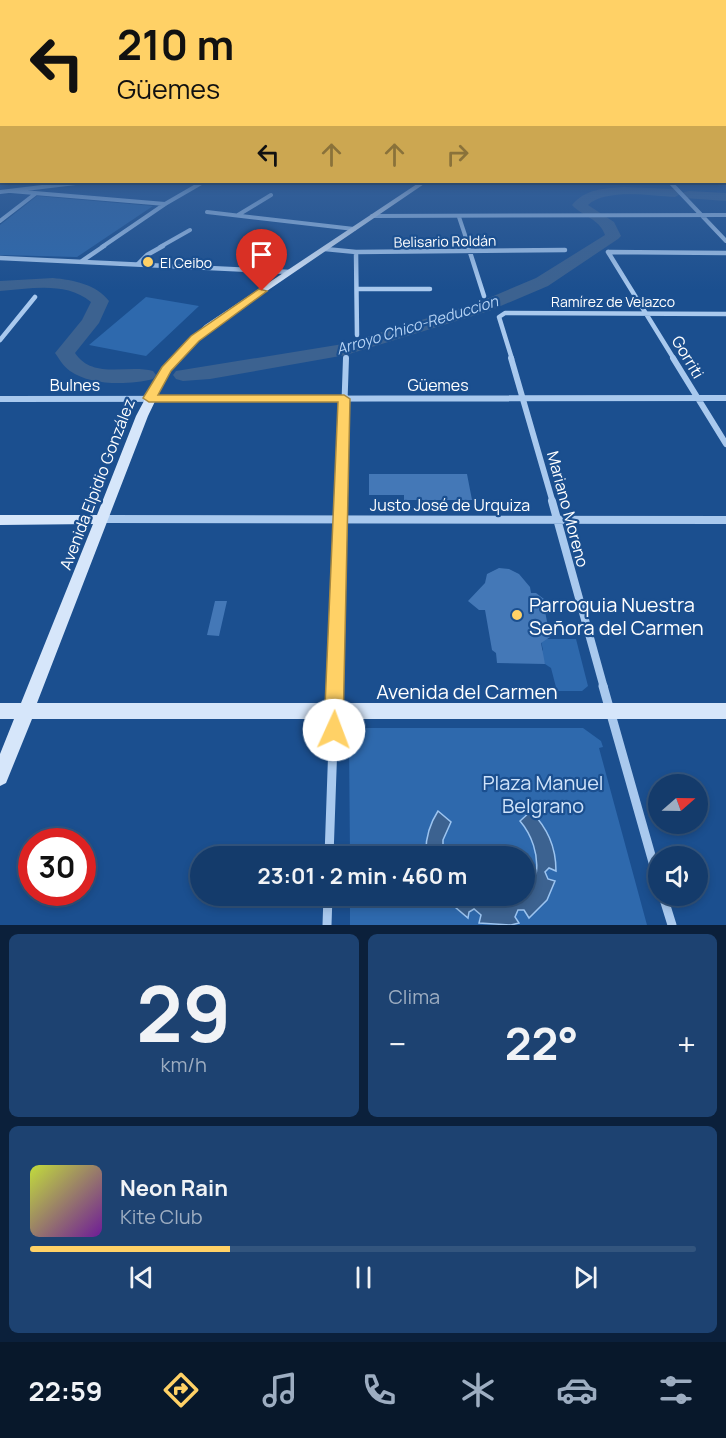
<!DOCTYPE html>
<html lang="es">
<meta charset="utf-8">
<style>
:root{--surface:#143b6b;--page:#1d4271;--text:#f1f3f6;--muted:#9dadc1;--line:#33557e;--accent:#ffd166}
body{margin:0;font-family:Manrope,sans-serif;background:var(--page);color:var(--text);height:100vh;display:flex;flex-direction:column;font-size:22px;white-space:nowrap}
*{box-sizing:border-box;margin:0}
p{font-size:20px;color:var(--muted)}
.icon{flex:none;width:33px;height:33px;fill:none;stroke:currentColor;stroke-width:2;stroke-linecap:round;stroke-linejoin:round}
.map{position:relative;height:925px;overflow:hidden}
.details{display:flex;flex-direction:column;gap:9px;padding:9px;background:#0b203b;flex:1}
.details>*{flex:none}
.guide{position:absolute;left:0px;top:0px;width:726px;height:183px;box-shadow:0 3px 9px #0003,0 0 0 2px var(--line);background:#ffd166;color:#111;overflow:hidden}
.needle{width:39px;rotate:70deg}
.fabs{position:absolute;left:648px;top:774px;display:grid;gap:12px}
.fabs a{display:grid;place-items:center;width:60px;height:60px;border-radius:50%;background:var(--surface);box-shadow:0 3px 9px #0003,0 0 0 2px var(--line);font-size:30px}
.speed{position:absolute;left:18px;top:828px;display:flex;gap:12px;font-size:30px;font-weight:700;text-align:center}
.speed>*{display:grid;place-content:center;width:78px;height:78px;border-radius:50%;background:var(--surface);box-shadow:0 3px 9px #0003,0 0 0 2px var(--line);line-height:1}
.speed .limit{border:9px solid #d22;background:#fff;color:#111}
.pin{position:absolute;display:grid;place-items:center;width:51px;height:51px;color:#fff;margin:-62px -26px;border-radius:50% 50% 50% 0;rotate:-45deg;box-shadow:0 0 6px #0007}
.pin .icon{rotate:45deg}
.me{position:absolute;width:66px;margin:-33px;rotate:2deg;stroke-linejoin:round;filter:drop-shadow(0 0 4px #0008)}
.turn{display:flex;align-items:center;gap:21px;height:126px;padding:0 18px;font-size:27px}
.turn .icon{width:78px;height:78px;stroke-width:2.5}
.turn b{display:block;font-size:42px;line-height:51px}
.lanes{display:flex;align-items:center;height:57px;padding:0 18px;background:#0003;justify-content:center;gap:30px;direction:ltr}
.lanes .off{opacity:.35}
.big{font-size:45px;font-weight:700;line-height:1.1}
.details .card{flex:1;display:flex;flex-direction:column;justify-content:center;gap:9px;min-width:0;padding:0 21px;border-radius:9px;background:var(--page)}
.details .dial{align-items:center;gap:0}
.dial b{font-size:78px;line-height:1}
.song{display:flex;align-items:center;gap:18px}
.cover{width:72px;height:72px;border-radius:9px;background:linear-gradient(135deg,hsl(70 70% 55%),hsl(280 70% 35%))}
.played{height:6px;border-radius:3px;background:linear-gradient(90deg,var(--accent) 30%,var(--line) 30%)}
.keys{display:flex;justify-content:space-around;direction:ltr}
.heat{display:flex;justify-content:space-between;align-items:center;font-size:33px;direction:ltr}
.details .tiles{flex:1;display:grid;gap:9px;grid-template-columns:1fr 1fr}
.card:last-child{grid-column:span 2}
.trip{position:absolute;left:190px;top:846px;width:345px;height:60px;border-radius:30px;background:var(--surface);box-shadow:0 3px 9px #0003,0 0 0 2px var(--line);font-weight:700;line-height:60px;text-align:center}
.tab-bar{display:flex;height:96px;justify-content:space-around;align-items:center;background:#08182b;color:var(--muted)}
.tab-bar .icon{width:42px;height:42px}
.tab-bar .on{color:var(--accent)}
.tab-bar b{font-size:27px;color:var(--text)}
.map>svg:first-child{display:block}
.green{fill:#2e69ad}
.water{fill:#3c6290;stroke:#9cc4f0;stroke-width:1.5}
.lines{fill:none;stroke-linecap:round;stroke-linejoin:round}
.river{fill:#3c6290;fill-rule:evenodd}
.building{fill:#4478b7}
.street-far4{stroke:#a9c9ee;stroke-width:4}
.street-far3{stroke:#a9c9ee;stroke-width:4.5}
.street-far2{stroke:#a9c9ee;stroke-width:6}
.street-far1{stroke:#a9c9ee;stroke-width:8}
.street{stroke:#a9c9ee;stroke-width:9}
.secondary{fill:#d6e6fa;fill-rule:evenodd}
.route{fill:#ffd166;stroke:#a68842;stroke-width:1.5}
.poi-dot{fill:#ffd166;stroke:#1b4f8f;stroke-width:2}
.labels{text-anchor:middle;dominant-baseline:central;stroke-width:4.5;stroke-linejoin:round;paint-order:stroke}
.far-street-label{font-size:14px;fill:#fff;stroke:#1b4f8f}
.far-poi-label{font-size:14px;fill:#fff;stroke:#1b4f8f;text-anchor:start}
.far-water-label{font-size:15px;font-style:italic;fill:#b5d3f5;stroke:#1b4f8f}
.street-label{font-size:16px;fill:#fff;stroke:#1b4f8f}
.near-poi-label{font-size:20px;fill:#fff;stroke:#1b4f8f;text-anchor:start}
.near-street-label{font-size:20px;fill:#fff;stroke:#1b4f8f}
.near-park-label{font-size:20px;fill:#cfe3fa;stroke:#1b4f8f}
</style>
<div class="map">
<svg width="726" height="925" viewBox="0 0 726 925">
<rect width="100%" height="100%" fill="#1b4f8f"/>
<path class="green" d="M37,196l116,10 -76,51 -77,-2v-30z
M146,297l53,9 -53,50 -57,-11z
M544,639h32l12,47 -6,5h-25l-6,-23 -6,-4 -5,-11 3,-3 -2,-9z
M364,728h219l18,13 2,6 -4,1 48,177h-297v-29h175v-40h-175l-1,-114z"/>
<path class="water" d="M438,811l13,11 -8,18v16h-17c-1,-17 3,-31 12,-45z
M531,811c16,17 25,35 25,60l-7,-3 -4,4 3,7 7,2 -8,19 -18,18 -5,-8h-6l-3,7 4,6 -8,2 -32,-2 2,-8 -7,-6 -5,3 -1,6 -26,-22c7,-1 16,-1 23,0 13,1 22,10 36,9 45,-4 43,-56 19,-84z"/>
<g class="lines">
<path class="river" d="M624,187l51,2 7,4 -7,4c-23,-1 -69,-9 -87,8l26,17 7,14 -3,3 -70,47 -59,25 -143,44 -136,24 -27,2 -7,-2 -3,-4 3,-4 167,-27 134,-41 59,-25 69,-43c-6,-17 -22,-18 -33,-30 13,-16 33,-17 52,-18z
M689,191l37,2v8l-42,-3 -2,-3 2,-3z
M53,278c20,2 43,6 56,23l-10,22 -24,30c18,27 53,11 78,18l3,4 -3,4c-24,6 -62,7 -83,-8 -7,-5 -10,-11 -15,-18l27,-33 9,-18c-26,-21 -60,-13 -91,-11v-10z"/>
</g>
<path class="building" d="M369,474h98l5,26h-68v-5h-35z
M499,568l10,1 10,5 11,13 1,6h5l12,9 -4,4 6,31 -9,6 4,21 -48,-1 -1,-10 -4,-3 -7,-40h-6l-11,-9 17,-18 2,-9z
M215,601h12l-8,35 -12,-1z"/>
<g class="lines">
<path class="street-far4" d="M670,182l56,59
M11,191l154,13
M0,192l84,-10
M207,212l147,17
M238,215l33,-20
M372,216l354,-1
M459,217l10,30
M0,221l35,-27
M102,247l63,-43 38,-22
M160,247l30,-17"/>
<path class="street-far3" d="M468,246l16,50
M325,249l31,3 209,-2
M356,252l1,83
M608,252l66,107
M608,252l118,1
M0,258l290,14
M82,261l22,-15
M138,264l9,-9 16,-9
M357,289h73
M0,340l35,-43
M512,359l-13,-42 6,-4 221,1"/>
<path class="street-far2" d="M511,358l42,145
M673,358l53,86
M0,399l726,-1
M341,503l5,-145"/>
<path class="street-far1" d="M552,501l52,187
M103,519l623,1
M335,688l6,-187"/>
<path class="street" d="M603,686l55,194
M329,856l6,-170
M663,896l9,29
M327,925l1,-29"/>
<path class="secondary" d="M420,182h7l-216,147 -41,41 -22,46 -111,287h689v16h-694l-26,64 -6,3v-32l14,-35h-14v-16h21l72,-179 -93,1v-10h97l39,-99 26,-49 43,-42z"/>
</g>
<linearGradient id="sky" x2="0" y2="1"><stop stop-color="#0f2b4f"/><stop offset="0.55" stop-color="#39639b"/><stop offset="1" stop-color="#39639b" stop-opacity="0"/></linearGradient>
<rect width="726" height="290" fill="url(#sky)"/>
<path class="route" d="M259,289l8,2 -68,50 -28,30 -13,24h186l6,4 -7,331 -2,6 -7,3 -7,-3 -3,-6 14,-328h-189l-6,-4 19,-31 29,-31z"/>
<g class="poi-dot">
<circle cx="148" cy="262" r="6"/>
<circle cx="517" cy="615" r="6"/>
</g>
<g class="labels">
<g class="far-street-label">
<text transform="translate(445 241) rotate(-1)">Belisario Roldán</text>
<text x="613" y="301">Ramírez de Velazco</text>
</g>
<g class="far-poi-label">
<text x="160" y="262">El Ceibo</text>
</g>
<g class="far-water-label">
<text transform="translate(417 325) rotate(-17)">Arroyo Chico-Reduccion</text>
</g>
<g class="street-label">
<text transform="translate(688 357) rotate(59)">Gorriti</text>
<text x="75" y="385">Bulnes</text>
<text x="438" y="385">Güemes</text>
<text transform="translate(97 484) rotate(-69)">Avenida Elpidio González</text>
<text x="450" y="505">Justo José de Urquiza</text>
<text transform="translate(568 509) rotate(75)">Mariano Moreno</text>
</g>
<g class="near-poi-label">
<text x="529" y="604">Parroquia Nuestra<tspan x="529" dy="23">Señora del Carmen</tspan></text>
</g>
<g class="near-street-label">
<text x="467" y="691">Avenida del Carmen</text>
</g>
<g class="near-park-label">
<text x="543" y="782">Plaza Manuel<tspan x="543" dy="23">Belgrano</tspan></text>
</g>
</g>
</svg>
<div class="fabs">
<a><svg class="needle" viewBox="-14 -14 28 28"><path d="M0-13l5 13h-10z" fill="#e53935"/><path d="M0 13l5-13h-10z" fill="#9dadc1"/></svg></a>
<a><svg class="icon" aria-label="sound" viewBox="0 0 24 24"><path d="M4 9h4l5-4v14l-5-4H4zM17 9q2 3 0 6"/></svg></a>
</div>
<div class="speed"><div class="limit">30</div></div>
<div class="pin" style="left:262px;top:291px;background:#d93025"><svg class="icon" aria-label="arrive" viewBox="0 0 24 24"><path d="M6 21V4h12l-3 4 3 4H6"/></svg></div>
<svg class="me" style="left:334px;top:730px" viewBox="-20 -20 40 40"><circle r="19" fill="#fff"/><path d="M0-13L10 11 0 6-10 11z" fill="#ffd166"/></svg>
<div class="trip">23:01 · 2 min · 460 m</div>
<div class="guide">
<div class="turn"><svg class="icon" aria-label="left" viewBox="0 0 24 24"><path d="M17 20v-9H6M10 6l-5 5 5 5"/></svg><div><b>210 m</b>Güemes</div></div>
<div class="lanes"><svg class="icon" aria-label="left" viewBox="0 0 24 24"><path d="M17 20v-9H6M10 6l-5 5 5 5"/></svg><svg class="icon off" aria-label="ahead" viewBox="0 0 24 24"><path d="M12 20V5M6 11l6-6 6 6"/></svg><svg class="icon off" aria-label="ahead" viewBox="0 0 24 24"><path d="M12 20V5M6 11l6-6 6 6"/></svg><svg class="icon off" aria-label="right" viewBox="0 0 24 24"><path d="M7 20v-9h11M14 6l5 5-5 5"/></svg></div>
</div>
</div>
<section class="details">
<div class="tiles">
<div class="card dial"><b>29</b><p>km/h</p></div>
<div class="card"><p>Clima</p>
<div class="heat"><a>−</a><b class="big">22°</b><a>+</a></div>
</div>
<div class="card">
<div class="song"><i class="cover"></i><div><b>Neon Rain</b><p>Kite Club</p></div></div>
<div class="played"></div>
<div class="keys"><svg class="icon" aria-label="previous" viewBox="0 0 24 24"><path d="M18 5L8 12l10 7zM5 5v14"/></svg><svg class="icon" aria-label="pause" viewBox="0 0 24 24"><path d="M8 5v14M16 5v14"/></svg><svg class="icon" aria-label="next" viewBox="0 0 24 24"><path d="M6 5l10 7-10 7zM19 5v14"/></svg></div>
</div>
</div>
</section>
<nav class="tab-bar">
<b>22:59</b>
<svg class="icon on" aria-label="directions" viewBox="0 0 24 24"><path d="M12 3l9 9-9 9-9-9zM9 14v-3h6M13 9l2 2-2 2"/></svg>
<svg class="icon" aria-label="music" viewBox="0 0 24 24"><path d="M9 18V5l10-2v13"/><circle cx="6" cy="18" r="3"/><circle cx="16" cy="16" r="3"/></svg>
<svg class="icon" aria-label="phone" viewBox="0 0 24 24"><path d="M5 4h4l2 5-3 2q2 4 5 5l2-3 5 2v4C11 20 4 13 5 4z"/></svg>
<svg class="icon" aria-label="climate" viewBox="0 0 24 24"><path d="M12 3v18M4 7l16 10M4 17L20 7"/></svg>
<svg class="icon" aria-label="car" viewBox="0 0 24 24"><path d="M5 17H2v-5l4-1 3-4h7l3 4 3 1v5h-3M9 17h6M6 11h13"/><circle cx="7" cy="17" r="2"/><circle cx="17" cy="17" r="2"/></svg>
<svg class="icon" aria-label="filters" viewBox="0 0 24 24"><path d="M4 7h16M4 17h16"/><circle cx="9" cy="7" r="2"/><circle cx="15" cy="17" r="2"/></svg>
</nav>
